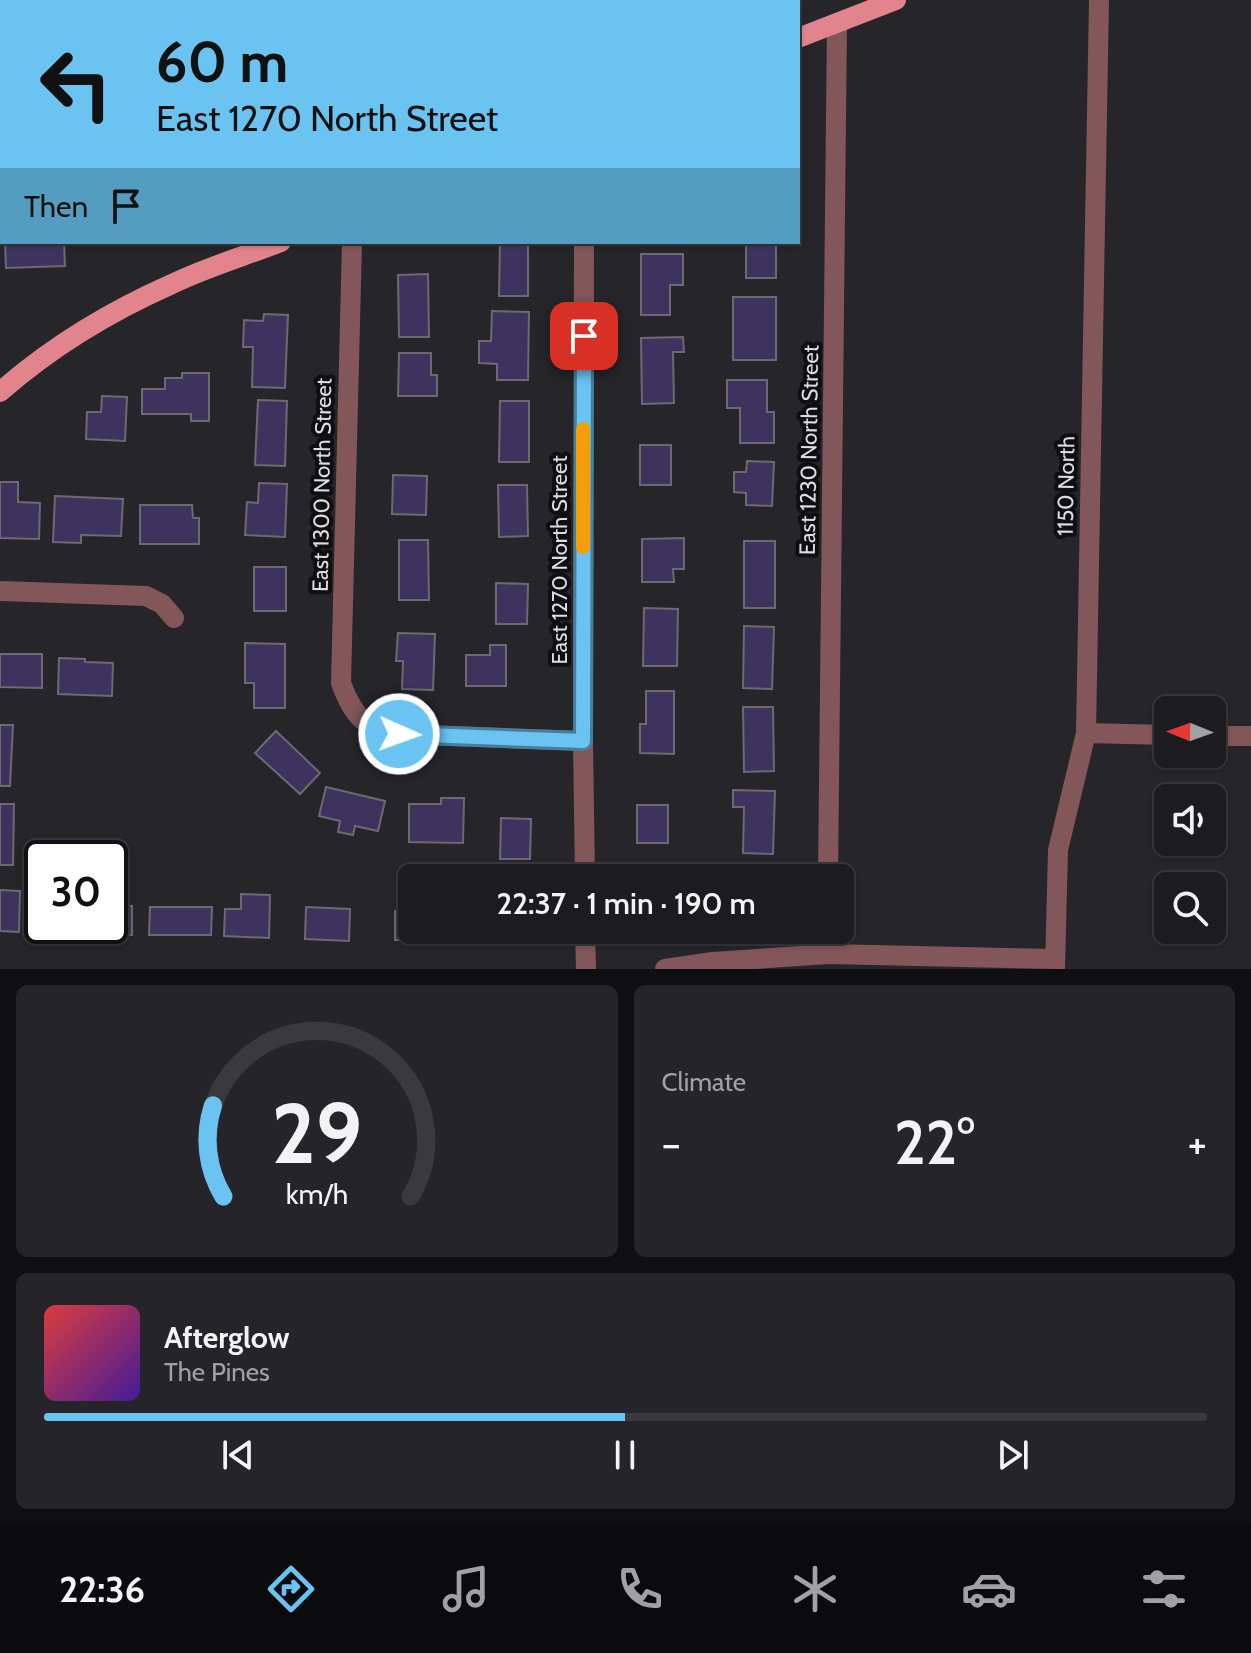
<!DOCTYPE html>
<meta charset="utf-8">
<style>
:root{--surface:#1c1c20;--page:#252529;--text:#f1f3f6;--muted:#a0a1a5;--line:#3a3a3e;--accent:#6ac3f1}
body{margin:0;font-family:Cabin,sans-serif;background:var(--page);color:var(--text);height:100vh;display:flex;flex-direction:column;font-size:30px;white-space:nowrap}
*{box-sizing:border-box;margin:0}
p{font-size:26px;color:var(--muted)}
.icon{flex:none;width:44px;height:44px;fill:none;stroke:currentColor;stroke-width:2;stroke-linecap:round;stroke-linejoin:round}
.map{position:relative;height:969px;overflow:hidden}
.details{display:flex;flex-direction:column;gap:16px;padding:16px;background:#0f0f12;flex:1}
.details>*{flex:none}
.banner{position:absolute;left:0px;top:0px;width:800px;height:244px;box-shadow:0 2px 6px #0004,0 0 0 2px var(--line);background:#6ac3f1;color:#111;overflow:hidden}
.needle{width:52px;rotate:271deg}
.controls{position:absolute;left:1154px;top:696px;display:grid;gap:16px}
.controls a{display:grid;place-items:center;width:72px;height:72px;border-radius:12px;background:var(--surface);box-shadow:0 2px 6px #0004,0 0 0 2px var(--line);font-size:40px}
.speed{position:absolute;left:24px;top:840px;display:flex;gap:16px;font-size:40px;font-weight:700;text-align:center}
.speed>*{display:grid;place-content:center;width:104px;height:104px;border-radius:50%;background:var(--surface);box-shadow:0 2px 6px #0004,0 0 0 2px var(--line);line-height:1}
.speed .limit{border:4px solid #111;border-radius:12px;background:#fff;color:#111}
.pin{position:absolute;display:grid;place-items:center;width:68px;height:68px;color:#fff;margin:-34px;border-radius:16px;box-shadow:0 4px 12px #0006}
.me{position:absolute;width:88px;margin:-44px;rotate:92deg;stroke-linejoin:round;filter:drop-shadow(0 0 6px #0008)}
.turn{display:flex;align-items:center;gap:28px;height:168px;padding:0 24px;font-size:36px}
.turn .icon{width:104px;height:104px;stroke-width:2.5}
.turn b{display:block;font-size:56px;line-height:68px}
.then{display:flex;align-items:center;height:76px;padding:0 24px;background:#0003;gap:16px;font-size:30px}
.big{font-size:60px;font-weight:600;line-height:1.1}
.details .tile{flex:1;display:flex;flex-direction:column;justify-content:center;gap:12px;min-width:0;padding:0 28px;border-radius:12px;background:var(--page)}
.details .dial{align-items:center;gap:0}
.dial svg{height:208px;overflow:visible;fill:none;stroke:var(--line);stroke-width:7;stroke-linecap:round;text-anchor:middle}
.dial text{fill:var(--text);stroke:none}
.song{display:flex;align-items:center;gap:24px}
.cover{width:96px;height:96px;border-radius:12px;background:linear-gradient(135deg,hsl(0 70% 55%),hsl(260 70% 35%))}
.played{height:8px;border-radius:4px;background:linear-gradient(90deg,var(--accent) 50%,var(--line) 50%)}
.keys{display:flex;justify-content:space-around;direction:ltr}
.heat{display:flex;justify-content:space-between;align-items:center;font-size:44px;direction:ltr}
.details .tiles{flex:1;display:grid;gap:16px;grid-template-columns:1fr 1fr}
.tile:last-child{grid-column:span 2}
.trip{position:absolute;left:398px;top:864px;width:456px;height:80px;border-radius:12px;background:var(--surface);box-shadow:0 2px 6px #0004,0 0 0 2px var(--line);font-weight:600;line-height:80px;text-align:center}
.tab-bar{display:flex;height:128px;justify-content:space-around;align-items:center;background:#0b0b0d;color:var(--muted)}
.tab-bar .icon{width:56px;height:56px}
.tab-bar .on{color:var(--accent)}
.tab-bar b{font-size:36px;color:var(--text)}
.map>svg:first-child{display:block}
.building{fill:#3e335f;stroke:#6b6a70;stroke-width:2}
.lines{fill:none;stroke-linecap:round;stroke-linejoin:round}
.minor{stroke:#835659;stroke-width:20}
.major{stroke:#e1848c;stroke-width:20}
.route-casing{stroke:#457f9d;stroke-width:20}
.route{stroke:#6ac3f1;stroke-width:14}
.slow{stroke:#f59e0b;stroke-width:14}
.labels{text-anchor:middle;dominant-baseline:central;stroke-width:8;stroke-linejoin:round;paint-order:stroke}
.street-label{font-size:22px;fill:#dddde0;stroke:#0f0f11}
</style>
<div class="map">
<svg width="1251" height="969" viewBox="0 0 1251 969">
<rect width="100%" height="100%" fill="#26252a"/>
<path class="building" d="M586,0h66v2h-65z
M5,242h59l1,24 -59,2z
M500,242h28v54h-29z
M746,242h30v36h-30z
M641,254h42v31h-13v30h-29z
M428,274l1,63h-30l-1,-62z
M733,297h43v63h-43z
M492,311l37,1 -1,68h-31v-16l-18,-1v-22h12z
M264,314l24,1 -3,73 -33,-1 1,-40h-10l1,-27 19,1z
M683,337l1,15h-11l1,51 -32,1 -1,-66z
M399,353h32v22h6v21h-39z
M182,373h27v48h-18v-7h-49v-25h23v-11h17z
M727,380h40v32h7v31h-34v-35h-13z
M102,396l25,1 -2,44 -39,-2 1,-27h14z
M258,400l29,1 -2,65 -30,-1z
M500,401h29v61h-30z
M640,445h31v40h-31z
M747,461l27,1 -2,44 -26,-1v-12l-12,-1v-20h12z
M393,475l34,1 -1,39 -34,-1z
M0,482h18v20l22,1 -1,36 -39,-1z
M259,483l28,1 -2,53 -40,-2 2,-33 11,1z
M498,485h29l1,51 -29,1z
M55,496l68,3 -2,37 -40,-1v8l-28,-1z
M140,505h52l1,13h6v26h-59z
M684,538v31h-11l1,13h-32v-43z
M399,540h29l1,60h-30z
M744,541h31v67h-31z
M254,567h32v44h-32z
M496,583l32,1 -1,40h-31z
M644,608l34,1 -1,57h-34z
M744,626l30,1 -2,62 -29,-1z
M398,633l37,1 -2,56 -31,-1 1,-28h-7z
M245,643l40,1v64h-31v-25h-9z
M490,645h16v41h-40v-31h24z
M0,654h42v34l-42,-1z
M59,658l26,1v3l28,1 -1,33 -54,-2z
M646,691h28v63l-34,-1v-29h6z
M743,707h30l1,64 -30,1z
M0,725h13l-3,61h-10z
M276,731l44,42 -20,21 -45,-41z
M326,787l59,14 -7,30 -23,-5 -2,9 -15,-3 2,-11 -21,-5z
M733,790l42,1 -2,63 -30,-1 1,-46h-11z
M441,798h23l-1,45 -54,-1v-38h32z
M0,804h14l-1,61h-13z
M637,805h31v38h-31z
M501,818l30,1 -1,40h-30z
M0,890l20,1 -1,41 -19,-1z
M241,894l29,1 -1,43 -45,-2 1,-27h16z
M110,906h22v29l-61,-1v-8h39z
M150,907h62l-1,28h-62z
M306,907l44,2 -1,32 -44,-2z
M395,911h17v19h25v10h-42z
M500,930h28v11h-28z"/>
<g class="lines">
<path class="minor" d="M352,242l-11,441c12,33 23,45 58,51l184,7
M584,242l-1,499 2,137
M0,591l146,5 16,8 12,14
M1086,733l82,2
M1212,736h39
M828,878l9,-855
M585,930l1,39
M828,954v-24
M665,969l48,-7 115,-8 227,5
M1055,969l3,-119 28,-117 13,-733"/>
<path class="major" d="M798,38l98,-38
M0,392c50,-44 111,-81 172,-108 35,-17 73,-28 109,-42"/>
</g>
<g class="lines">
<defs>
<path id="route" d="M399,734l184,7 1,-405"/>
</defs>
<use href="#route" class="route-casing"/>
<use href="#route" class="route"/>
<path class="slow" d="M583,547v-118"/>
</g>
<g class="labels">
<g class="street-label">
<text transform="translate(809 450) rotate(-89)">East 1230 North Street</text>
<text transform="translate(322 485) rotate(-89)">East 1300 North Street</text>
<text transform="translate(1066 486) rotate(-89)">1150 North</text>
<text transform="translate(559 560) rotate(-90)">East 1270 North Street</text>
</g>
</g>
</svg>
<div class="controls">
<a><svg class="needle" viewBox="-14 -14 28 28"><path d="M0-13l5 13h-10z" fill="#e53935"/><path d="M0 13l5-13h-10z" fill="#a0a1a5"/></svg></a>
<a><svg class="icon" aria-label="sound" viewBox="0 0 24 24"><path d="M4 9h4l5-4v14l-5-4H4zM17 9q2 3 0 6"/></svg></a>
<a><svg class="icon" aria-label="search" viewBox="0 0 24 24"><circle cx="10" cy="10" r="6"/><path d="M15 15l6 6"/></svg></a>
</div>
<div class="speed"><div class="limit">30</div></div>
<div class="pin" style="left:584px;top:336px;background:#d93025"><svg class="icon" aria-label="arrive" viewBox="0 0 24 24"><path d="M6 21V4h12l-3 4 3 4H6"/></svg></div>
<svg class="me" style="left:399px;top:734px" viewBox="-20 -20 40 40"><circle r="17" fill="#6ac3f1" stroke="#fff" stroke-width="3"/><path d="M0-11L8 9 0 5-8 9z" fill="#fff"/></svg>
<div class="trip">22:37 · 1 min · 190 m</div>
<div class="banner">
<div class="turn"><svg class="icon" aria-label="left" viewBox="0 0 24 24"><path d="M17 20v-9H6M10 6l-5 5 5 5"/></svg><div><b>60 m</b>East 1270 North Street</div></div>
<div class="then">Then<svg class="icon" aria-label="arrive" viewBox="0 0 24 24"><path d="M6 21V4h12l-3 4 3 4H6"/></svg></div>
</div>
</div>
<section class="details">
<div class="tiles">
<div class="tile dial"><svg viewBox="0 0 100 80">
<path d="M14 69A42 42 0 1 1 86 69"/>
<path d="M14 69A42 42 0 0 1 10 34" stroke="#6ac3f1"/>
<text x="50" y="56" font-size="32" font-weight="700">29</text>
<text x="50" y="72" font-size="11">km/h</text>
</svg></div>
<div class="tile"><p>Climate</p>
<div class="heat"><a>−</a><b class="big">22°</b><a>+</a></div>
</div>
<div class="tile">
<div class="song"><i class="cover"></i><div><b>Afterglow</b><p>The Pines</p></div></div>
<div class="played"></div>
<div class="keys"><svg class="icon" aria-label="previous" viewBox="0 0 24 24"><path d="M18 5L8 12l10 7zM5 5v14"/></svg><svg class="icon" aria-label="pause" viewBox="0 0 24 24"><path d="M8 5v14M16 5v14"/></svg><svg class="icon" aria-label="next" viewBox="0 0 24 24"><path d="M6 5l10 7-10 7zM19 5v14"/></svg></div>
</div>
</div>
</section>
<nav class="tab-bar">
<b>22:36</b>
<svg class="icon on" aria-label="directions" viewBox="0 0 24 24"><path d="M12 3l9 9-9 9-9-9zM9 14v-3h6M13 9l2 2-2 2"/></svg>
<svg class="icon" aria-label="music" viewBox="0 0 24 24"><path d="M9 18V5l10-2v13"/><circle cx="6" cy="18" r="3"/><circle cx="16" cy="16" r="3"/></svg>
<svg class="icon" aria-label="phone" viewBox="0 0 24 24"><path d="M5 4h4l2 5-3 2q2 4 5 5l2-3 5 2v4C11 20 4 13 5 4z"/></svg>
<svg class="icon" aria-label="climate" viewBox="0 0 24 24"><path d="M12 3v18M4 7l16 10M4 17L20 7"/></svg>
<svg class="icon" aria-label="car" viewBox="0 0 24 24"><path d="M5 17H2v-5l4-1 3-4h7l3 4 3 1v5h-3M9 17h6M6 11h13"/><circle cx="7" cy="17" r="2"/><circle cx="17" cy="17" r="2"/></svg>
<svg class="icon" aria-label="filters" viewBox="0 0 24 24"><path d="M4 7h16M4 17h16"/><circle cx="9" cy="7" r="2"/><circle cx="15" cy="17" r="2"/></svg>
</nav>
